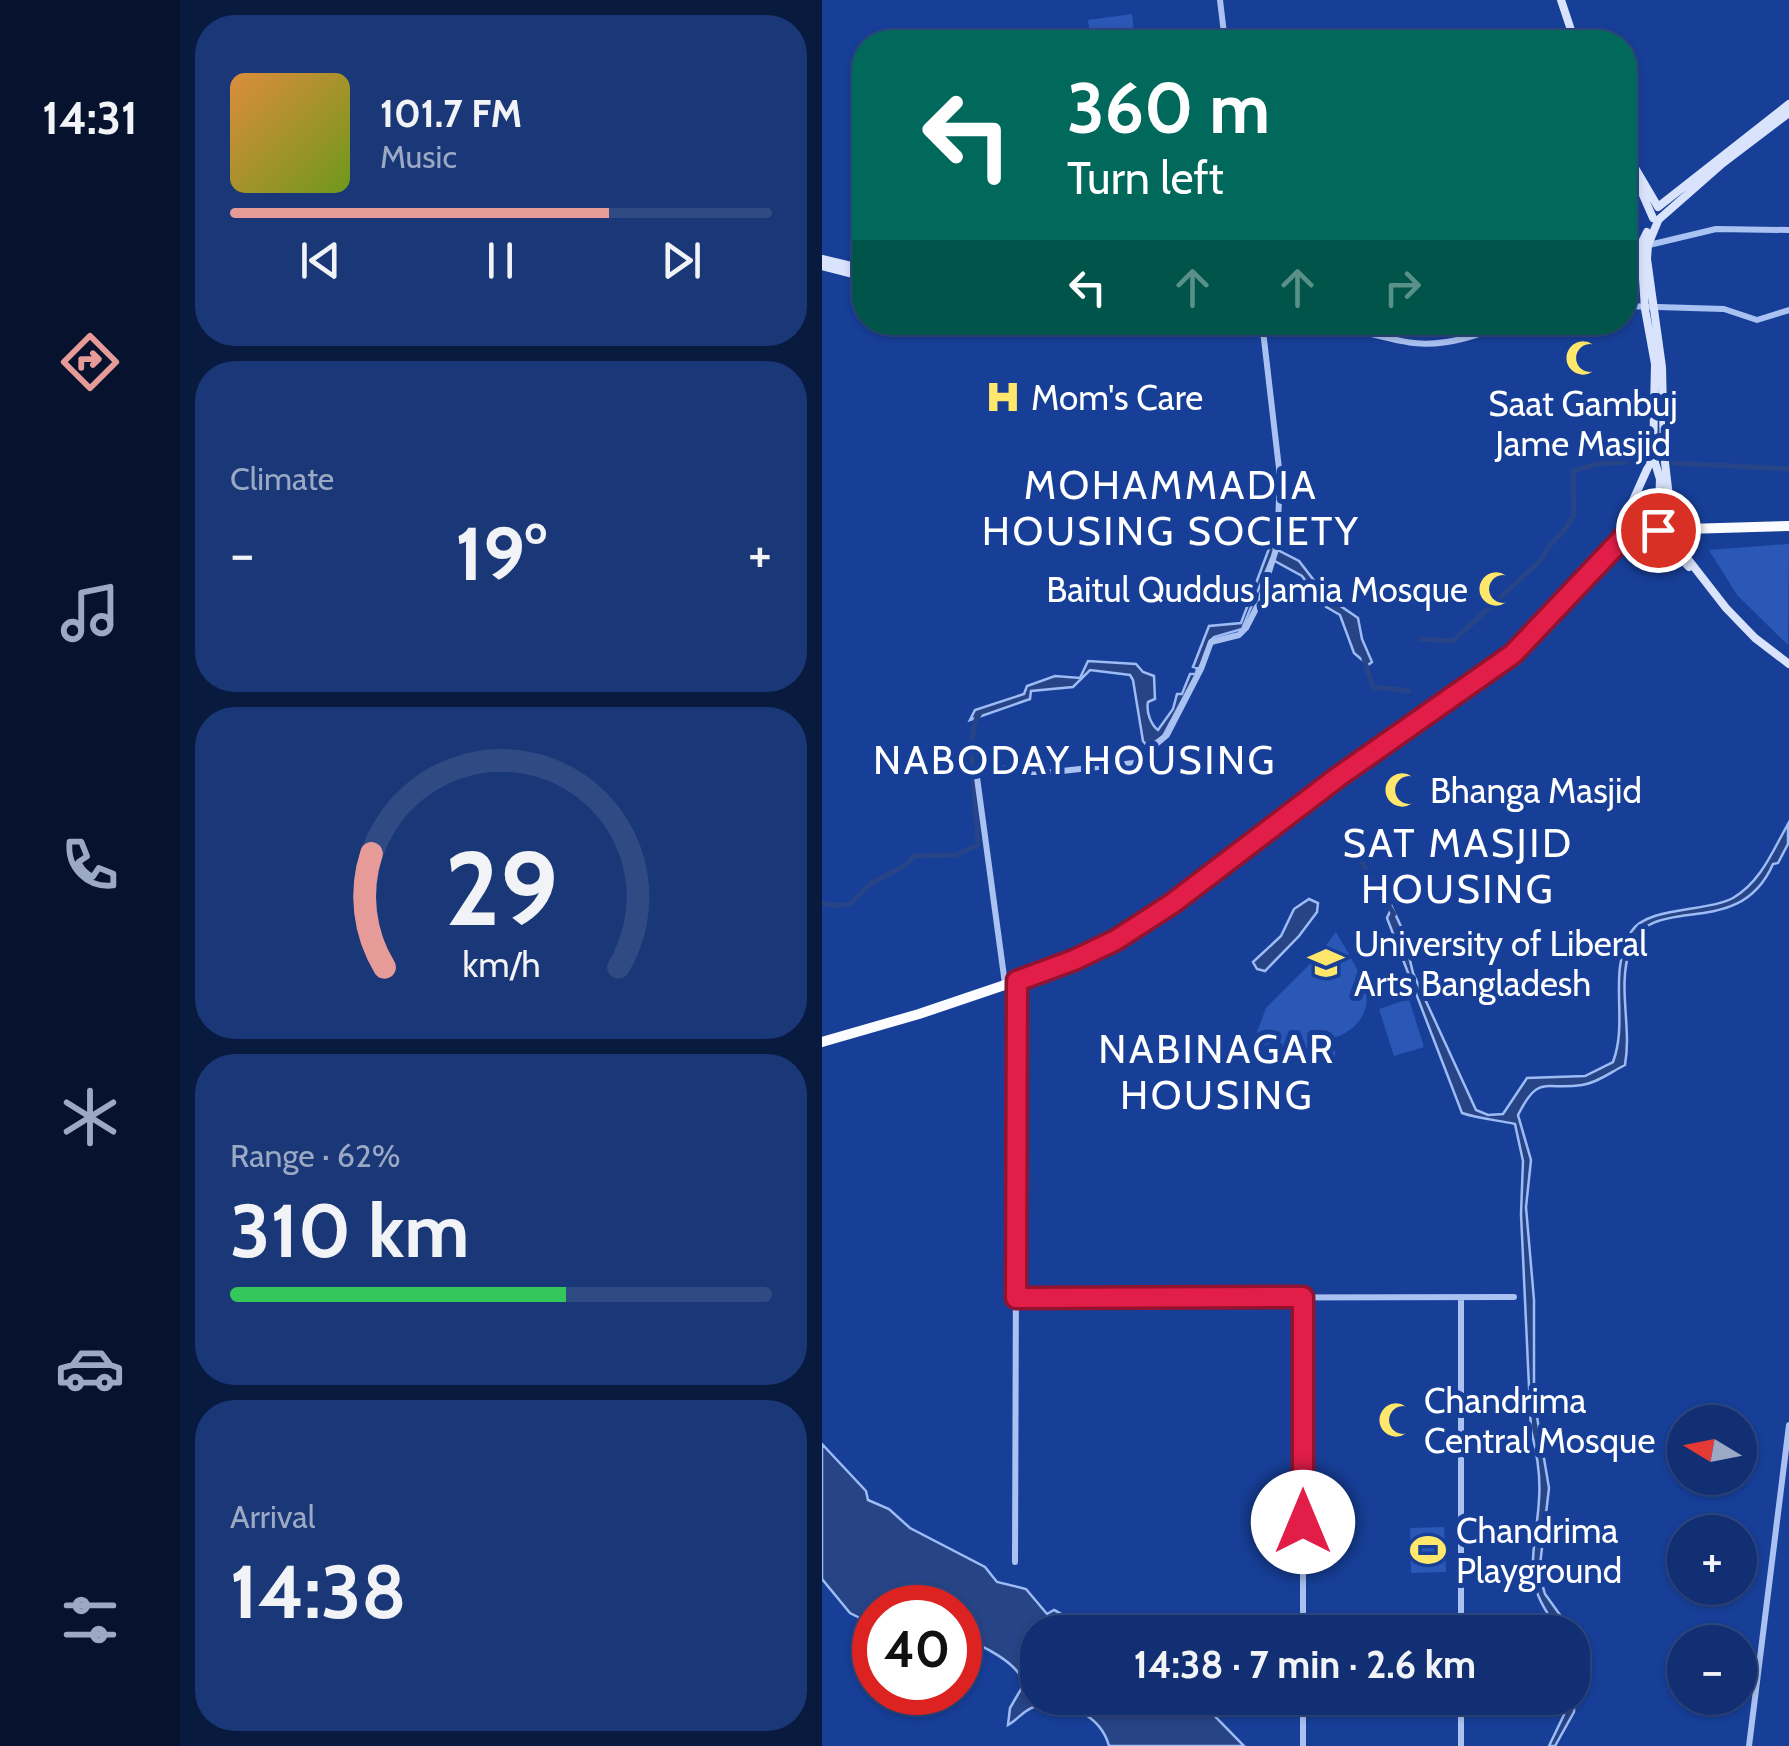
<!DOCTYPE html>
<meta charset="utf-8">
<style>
:root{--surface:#112f72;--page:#1a3777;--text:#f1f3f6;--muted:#9ca9c4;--line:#304a84;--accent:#e69b98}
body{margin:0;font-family:Cabin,sans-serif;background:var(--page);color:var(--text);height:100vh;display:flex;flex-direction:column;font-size:38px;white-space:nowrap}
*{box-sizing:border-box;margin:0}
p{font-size:32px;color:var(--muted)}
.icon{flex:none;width:55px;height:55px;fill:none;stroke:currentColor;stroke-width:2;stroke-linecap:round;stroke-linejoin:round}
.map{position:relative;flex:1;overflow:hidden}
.details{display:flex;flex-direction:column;gap:15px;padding:15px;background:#091a3f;width:642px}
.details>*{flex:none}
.top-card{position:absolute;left:30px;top:30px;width:785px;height:305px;border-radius:40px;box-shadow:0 2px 8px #0004,0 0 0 2px var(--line);background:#00695c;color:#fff;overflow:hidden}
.needle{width:65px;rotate:280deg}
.buttons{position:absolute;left:845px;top:1405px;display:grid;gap:20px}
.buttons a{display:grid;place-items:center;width:90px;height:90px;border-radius:50%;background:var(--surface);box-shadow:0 2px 8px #0004,0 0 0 2px var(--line);font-size:50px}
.speed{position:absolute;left:30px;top:1585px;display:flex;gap:20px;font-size:50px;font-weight:700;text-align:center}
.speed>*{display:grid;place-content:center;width:130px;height:130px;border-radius:50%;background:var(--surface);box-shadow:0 2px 8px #0004,0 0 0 2px var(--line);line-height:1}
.speed .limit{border:15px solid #d22;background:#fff;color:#111}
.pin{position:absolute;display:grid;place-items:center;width:85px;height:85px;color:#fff;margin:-42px;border:5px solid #fff;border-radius:50%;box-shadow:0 2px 10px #0007}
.me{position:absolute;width:110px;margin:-55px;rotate:0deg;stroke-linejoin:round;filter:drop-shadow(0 0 8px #0008)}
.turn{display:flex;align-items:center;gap:35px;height:210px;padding:0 50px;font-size:45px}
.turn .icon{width:130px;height:130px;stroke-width:2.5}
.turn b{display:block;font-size:70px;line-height:85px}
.lanes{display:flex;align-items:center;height:95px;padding:0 50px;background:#0003;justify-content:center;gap:50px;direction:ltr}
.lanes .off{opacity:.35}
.big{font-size:75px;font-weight:800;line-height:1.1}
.details .widget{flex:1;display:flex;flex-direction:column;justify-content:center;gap:15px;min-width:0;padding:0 35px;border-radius:40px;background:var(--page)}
.details .dial{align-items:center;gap:0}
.dial svg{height:260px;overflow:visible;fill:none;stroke:var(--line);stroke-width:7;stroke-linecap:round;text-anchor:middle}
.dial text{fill:var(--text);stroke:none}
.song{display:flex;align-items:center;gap:30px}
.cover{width:120px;height:120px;border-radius:15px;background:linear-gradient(135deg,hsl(30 70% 55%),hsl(80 70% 35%))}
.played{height:10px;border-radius:5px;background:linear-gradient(90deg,var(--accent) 70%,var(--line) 70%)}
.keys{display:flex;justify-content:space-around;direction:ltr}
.heat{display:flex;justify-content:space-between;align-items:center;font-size:55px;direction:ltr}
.charge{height:15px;border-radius:8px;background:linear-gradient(90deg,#34c759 62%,var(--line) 0)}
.trip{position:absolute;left:198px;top:1615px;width:570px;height:100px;border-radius:40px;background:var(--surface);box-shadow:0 2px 8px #0004,0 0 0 2px var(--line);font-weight:800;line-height:100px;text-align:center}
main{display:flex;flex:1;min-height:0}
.menu{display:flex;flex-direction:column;width:180px;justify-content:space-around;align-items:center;background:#07132e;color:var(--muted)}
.menu .icon{width:70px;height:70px}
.menu .current{color:var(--accent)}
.menu b{font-size:45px;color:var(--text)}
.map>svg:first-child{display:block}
.green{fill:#2b58b6}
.water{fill:#274487;stroke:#9dbbf4;stroke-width:2.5}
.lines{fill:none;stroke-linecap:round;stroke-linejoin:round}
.canal{stroke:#274487;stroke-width:5}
.tertiary{stroke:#aac2f1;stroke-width:6}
.secondary{stroke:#d9e4fc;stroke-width:8}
.trunk{stroke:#fafcff;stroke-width:10}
.route-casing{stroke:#92132f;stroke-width:25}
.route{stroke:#e11d48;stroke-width:18}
.labels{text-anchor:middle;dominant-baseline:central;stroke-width:10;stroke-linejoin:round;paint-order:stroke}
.poi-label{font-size:35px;fill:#fff;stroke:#173f98;text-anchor:start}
.quarter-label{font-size:40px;letter-spacing:2.5px;fill:#fff;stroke:#173f98}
</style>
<main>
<nav class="menu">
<b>14:31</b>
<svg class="icon current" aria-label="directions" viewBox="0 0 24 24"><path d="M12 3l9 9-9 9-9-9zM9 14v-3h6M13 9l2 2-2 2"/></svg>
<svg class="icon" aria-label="music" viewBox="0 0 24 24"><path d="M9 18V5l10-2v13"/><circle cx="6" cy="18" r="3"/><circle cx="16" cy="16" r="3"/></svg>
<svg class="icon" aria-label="phone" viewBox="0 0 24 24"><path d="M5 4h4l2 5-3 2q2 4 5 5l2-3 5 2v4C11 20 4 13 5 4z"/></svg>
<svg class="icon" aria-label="climate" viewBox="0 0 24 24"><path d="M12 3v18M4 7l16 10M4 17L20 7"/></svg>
<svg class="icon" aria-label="car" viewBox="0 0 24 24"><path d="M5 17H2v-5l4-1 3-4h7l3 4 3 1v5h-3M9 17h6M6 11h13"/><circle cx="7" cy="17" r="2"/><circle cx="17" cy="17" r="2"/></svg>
<svg class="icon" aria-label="filters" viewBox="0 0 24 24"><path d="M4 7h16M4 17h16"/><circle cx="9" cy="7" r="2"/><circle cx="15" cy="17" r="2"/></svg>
</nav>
<section class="details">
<div class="widget">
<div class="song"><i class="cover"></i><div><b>101.7 FM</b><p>Music</p></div></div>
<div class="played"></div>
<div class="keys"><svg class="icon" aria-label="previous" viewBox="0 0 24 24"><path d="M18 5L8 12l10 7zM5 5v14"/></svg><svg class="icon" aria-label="pause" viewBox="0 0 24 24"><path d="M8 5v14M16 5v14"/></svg><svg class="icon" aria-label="next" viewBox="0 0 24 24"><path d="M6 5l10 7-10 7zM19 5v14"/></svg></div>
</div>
<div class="widget"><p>Climate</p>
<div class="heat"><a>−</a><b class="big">19°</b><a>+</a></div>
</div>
<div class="widget dial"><svg viewBox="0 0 100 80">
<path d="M14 69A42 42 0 1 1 86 69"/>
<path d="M14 69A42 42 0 0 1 10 34" stroke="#e69b98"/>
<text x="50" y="56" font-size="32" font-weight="700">29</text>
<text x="50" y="72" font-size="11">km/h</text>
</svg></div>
<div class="widget"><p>Range · 62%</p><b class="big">310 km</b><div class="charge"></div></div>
<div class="widget"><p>Arrival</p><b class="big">14:38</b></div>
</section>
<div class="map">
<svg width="967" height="1746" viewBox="0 0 967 1746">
<rect width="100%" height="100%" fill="#173f98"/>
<path class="green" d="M310,14l3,27 -44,1 -3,-22z
M966,544h1l-1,101 -51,-50 -28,-45z
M514,932c9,16 20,33 27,50 14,32 -14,58 -45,58l4,9h13v11h-20l-2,-11 -8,2 -3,10 -7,-1 -16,-19 -26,8 1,-4 -4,-2 6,-8 10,-27 52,-52z
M587,999l15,48 -30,9 -15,-47z
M622,1527l2,45 -35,1 -1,-45z"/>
<path class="water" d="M448,546l29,15 27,35 32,22 4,21 10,23 -4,3 -14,-12 -14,-38 -17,-10 -21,-29 -31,-17 -29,70 -28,8 -4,4 -7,20 -40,75 -15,11 -5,-6 -10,-61 -3,-5 -40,-5 -17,17 -42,4 -1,8 -60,21 5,-10 49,-16 3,-8 28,-10 25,2 8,-17 48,3 7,8 11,4 1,23 -7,3c-2,10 3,23 10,28l15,-21 4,-15h5l8,-20h6l1,-6 -4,-1 16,-41 32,-3z
M966,824v20l-10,19 -5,1c-35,80 -122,25 -143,85 -13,38 2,77 -5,116 -14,7 -28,18 -43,20 -37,6 -43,-12 -64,30l13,45 -5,47 8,93v99l15,89 -9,77 1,15 4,14 28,39 3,23 -2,56 -19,34h-6l23,-48v-66h-12c-10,-15 -21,-29 -25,-47 -6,-28 3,-58 4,-86 2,-24 -2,-46 -8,-69l-10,-216 2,-53 -8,-37c-18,-4 -35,-5 -53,-11l-75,-195 5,-11 11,24 10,42 63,137 12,5 15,-1 24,-36 58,-2 28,-14c16,-43 -6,-88 18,-130 16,-26 77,-20 102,-34 28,-16 40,-48 55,-74z
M487,899l9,4 -1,9 -18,24 -34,35 -8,-2 -4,-7 28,-26 13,-27z
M0,1444l44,47 2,9 21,9 21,19 75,39 12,15 29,7 21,25 7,-4c15,7 22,18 38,22h-55v66h160l47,48h-135c-8,-30 -43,-48 -75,-39 -10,3 -17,13 -26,18l2,-17 14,-24c-5,-21 -43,-40 -64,-46v-30l-65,-1 -7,-5h-6l-8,6 -6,14 -18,-9 -28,-34z"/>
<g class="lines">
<path class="canal" d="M851,463l116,6
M599,639l32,2 88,-81 9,-15 13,-13 11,-17 -1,-44 24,-7 30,-2
M542,659l9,28 36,4
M539,861l33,53
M0,903l12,3 16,-2 20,-20 36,-19 8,-9 42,-1 22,-10c0,-27 -14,-114 1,-130"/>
<path class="tertiary" d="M398,0l5,42
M827,245l67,-16 73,1
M802,261l19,-21
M802,306l100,3 33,11 32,-10
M492,322c35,3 66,17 100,21 32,4 68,-9 99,-21
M183,984l-29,-214 10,-4 40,6h27l81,-9 33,-28 34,-66 10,-27 28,-7 7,-7 14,-27 17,-55 3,-69 -18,-155
M481,1297v335
M639,1297v335
M194,1298l498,-1
M193,1562l2,-580
M481,1698v48
M639,1698v48
M927,1746l40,-321"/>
<path class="secondary" d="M739,0l14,42
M802,149l34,58 131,-103
M817,186l14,32
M835,221l66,-58 66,-50
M836,221l-10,24 -1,14 15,108 2,87 5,43 -3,34 60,77 29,30 34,26
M825,232l-4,8 -1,23 3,46 10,55 -2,92 7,23 -2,56 31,32
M0,259l42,10
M0,266l42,11
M801,537l8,-32 22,-49"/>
<path class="trunk" d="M0,1042l97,-28 139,-47 77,-38 270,-201 108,-74 110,-117 29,-7 137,-4"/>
</g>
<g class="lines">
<defs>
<path id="route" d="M481,1522v-225l-287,1 1,-317 57,-21 42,-20 57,-37 165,-126 175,-123 110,-116 35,-8"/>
</defs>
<use href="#route" class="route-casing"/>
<use href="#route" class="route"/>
</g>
<defs>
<symbol id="mosque-bare" viewBox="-9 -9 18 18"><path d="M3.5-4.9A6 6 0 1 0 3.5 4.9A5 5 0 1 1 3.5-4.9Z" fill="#ffe76b" stroke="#173f98" stroke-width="2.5" paint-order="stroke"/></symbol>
<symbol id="hospital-bare" viewBox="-9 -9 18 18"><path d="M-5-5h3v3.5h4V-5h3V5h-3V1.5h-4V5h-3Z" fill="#ffe76b" stroke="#173f98" stroke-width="2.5" paint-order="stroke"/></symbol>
<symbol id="university-bare" viewBox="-9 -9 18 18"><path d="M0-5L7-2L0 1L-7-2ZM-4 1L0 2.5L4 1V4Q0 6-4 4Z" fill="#ffe76b" stroke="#173f98" stroke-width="2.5" paint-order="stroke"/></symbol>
<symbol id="stadium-bare" viewBox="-9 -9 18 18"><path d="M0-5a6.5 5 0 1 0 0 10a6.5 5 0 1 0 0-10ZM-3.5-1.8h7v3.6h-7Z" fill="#ffe76b" stroke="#173f98" stroke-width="2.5" paint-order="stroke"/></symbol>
</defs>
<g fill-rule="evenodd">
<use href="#mosque-bare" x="736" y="333" width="50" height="50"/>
<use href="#hospital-bare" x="156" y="372" width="50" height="50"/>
<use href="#mosque-bare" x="649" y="564" width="50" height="50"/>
<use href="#mosque-bare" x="555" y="765" width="50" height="50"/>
<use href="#university-bare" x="479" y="938" width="50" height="50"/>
<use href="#mosque-bare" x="549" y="1395" width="50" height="50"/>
<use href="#stadium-bare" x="581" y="1525" width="50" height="50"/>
</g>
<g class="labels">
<g class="poi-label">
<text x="209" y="397">Mom's Care</text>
<text x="761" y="403" text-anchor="middle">Saat Gambuj<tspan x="761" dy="40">Jame Masjid</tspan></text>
<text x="646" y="589" text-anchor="end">Baitul Quddus Jamia Mosque</text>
<text x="608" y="790">Bhanga Masjid</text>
<text x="532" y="943">University of Liberal<tspan x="532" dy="40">Arts Bangladesh</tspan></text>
<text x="602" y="1400">Chandrima<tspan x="602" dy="40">Central Mosque</tspan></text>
<text x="634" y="1530">Chandrima<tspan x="634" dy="40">Playground</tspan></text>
</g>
<g class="quarter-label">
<text x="349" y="484">MOHAMMADIA<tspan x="349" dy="46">HOUSING SOCIETY</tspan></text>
<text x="253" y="759">NABODAY HOUSING</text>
<text x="636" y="842">SAT MASJID<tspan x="636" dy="46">HOUSING</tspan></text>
<text x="395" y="1048">NABINAGAR<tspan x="395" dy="46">HOUSING</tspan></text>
</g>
</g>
</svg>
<div class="buttons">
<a><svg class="needle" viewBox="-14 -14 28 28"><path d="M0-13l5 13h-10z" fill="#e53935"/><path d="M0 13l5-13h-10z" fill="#9ca9c4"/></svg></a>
<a>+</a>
<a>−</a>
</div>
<div class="speed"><div class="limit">40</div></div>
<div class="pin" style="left:836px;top:530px;background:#d93025"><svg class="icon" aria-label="arrive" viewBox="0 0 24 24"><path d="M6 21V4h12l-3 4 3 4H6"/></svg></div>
<svg class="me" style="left:481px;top:1522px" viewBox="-20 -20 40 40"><circle r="19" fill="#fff"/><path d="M0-13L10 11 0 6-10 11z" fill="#e11d48"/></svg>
<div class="trip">14:38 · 7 min · 2.6 km</div>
<div class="top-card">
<div class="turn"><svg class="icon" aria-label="left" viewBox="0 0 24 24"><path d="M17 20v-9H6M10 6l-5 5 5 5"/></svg><div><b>360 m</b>Turn left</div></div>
<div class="lanes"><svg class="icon" aria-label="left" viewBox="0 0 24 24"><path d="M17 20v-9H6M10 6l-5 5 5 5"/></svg><svg class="icon off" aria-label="ahead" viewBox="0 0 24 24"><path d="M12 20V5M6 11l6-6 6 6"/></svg><svg class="icon off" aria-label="ahead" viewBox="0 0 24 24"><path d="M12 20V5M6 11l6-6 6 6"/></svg><svg class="icon off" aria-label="right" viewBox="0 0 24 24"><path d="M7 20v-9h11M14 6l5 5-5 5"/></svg></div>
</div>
</div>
</main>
